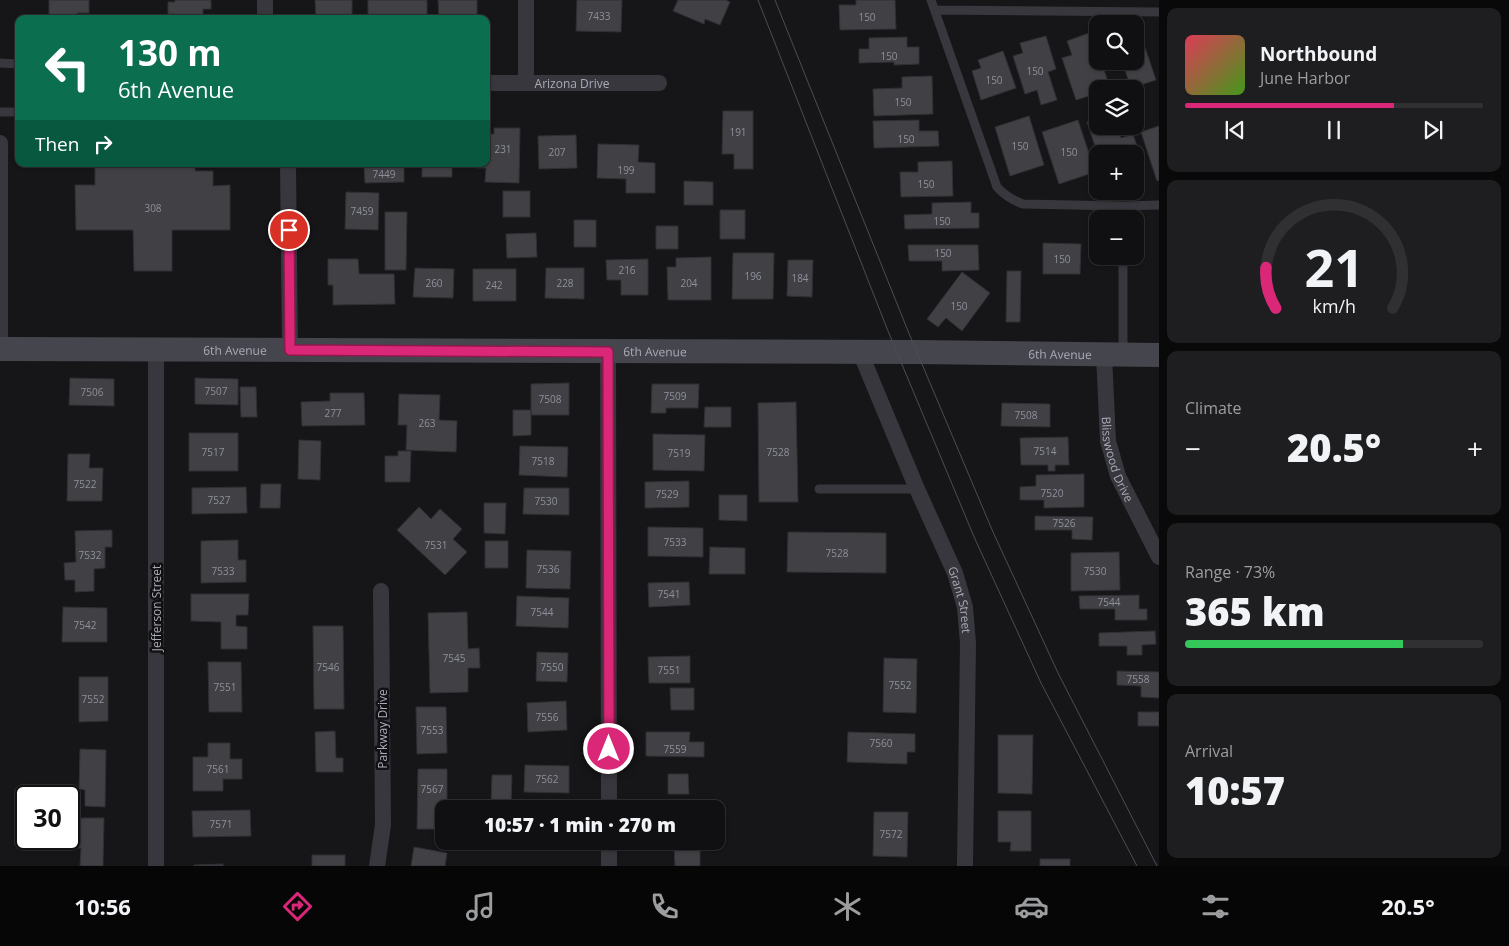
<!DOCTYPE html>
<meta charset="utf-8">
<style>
:root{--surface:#101012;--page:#1e1e20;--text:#f1f3f6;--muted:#9c9d9f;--line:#303032;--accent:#db2777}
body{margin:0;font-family:"Open Sans",sans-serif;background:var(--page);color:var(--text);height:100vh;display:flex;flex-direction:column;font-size:19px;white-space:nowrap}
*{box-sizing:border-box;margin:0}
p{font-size:16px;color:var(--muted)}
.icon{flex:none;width:28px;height:28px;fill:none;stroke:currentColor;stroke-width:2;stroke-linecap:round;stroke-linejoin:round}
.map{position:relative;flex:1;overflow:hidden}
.sheet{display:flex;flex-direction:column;gap:8px;padding:8px;background:#09090a;width:350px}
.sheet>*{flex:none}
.banner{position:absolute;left:15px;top:15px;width:475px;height:152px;border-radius:10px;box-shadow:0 1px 4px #0004,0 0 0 1px var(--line);background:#0b6e4f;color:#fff;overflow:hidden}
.tools{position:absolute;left:1089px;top:15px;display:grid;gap:10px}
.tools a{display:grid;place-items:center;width:55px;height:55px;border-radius:10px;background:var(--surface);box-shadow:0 1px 4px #0004,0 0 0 1px var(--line);font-size:25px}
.speed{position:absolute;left:15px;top:785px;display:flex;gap:10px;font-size:25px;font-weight:700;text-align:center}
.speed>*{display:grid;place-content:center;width:65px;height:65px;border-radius:50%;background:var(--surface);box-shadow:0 1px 4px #0004,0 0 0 1px var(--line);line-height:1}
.speed .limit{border:2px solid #111;border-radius:8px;background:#fff;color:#111}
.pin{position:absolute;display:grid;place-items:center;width:42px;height:42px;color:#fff;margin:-21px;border:2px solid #fff;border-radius:50%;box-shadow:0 1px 5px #0007}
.me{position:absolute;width:55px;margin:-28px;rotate:0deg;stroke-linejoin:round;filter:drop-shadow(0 0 4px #0008)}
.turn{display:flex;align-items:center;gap:18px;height:105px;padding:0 20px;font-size:22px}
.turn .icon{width:65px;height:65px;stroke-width:2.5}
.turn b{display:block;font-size:35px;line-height:42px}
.then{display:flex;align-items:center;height:48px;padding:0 20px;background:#0003;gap:10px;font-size:19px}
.big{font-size:38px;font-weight:800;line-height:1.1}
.sheet .card{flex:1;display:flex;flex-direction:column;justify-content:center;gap:8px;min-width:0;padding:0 18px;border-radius:10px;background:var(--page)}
.sheet .dial{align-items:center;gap:0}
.dial svg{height:130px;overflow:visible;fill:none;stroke:var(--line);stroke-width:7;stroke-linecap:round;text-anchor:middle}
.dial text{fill:var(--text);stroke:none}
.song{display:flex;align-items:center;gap:15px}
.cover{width:60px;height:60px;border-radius:8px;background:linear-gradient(135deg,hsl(350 70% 55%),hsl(100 70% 35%))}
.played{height:5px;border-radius:2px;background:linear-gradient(90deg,var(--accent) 70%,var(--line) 70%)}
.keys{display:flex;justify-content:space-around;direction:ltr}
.heat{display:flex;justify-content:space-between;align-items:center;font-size:28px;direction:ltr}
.charge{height:8px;border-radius:4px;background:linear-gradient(90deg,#34c759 73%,var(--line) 0)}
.trip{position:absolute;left:435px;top:800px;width:290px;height:50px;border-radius:10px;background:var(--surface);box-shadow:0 1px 4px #0004,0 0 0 1px var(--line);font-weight:800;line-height:50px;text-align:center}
.tab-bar{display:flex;height:80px;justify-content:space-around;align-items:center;background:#060607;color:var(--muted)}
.tab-bar .icon{width:35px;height:35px}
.tab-bar .current{color:var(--accent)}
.tab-bar b{font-size:22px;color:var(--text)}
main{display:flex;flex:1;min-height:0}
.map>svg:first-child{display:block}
.building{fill:#404045;stroke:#303034}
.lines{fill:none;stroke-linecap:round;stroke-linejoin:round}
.lane{stroke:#37373d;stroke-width:9}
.street{stroke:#37373d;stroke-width:16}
.secondary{stroke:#45464d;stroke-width:24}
.tram{stroke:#4c4d54;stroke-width:1}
.route-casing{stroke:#8e194d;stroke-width:12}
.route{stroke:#db2777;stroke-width:9}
.labels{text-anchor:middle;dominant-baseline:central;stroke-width:5;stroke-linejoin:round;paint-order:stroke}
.number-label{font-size:10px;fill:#8e909b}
.street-label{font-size:12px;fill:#a8abb8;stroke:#111113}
</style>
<main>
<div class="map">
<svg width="1159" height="866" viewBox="0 0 1159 866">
<rect width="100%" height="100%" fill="#161618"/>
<path class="building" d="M49,0h40v13h-12v6h-28z
M175,0h36v9h-8v10h-28v-5h-7v-12h7z
M315,0h37v19h-36z
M368,0h59v19h-59z
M438,0h39v19h-38z
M577,0h45l-1,32 -45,-1z
M678,0h48l4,2 -10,23 -15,-6 -1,5 -31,-13z
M856,0h39l1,29 -56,1 -1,-25h17z
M1137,24l19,56 -25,8 -9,-27h13v-36z
M1092,32l6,17v12h3l9,27 -12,1v4l-22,7 -14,-42 10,-3 -5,-14z
M1046,36l10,33 -8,3 9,28 -16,5 -4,-15 -12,4 -12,-38 10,-3 -3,-10z
M907,37v10h12v17l-25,1v-3l-35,1v-14h10v-11z
M1003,51l13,37 -35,12 -9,-29 9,-3 -3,-8z
M932,76l1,38 -59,2 -1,-27 29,-1v-11z
M723,111h30v58h-19v-15h-12z
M1029,116l15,49 -34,11 -15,-49z
M1098,119v7h19l4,12 12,-4 12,37 -10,3v-20h-37v1l-11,-33z
M919,120v11h19l1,15 -65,2 -1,-27z
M1078,120l17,52 -36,12 -17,-52z
M1159,126v54l-2,1 -16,-49z
M494,128h26l-1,55 -34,-1 1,-14h-10v-4h10v-30h8z
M576,135l1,33 -38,1 -1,-33z
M598,144l41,1 -1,17 17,1v30h-29v-14l-29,-1z
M952,161l1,35 -52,1 -1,-25h18v-10z
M106,164h89v7h18v15l17,-1v45h-58v41h-38l-1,-41h-57l-1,-45h20v-20h11z
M335,164h48v2h21v16l-39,1 -1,-17 -29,1z
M422,164h30v13h-30z
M684,181l29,1v23h-29z
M503,191h27v26h-27z
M346,192l33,1 -1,37 -33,-1z
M971,202v11h8v15l-74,1 -1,-14 28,-1v-11z
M720,210h25v29h-25z
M385,212h22l-1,58h-21z
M574,220h22v27h-22z
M656,226h22v23h-22z
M536,233l1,24 -30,1 -1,-24z
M1043,243l38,1 -1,30h-37z
M908,245h70l1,25 -37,1v-10h-33z
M733,253h41l-1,46h-41z
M711,257v43h-43l-1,-33h9v-9z
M328,259h30l1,15h35l1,30 -62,1v-20h-5z
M648,259v36h-27v-15h-14l-1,-20z
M788,260h25l-1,37 -25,-1z
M415,268l39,1 -1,29 -40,-1z
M546,268h38v31l-39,-1z
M473,269h43v32h-43z
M1007,271h14l-1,51h-14z
M962,272l28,21 -28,38 -16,-13 -8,9 -11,-8z
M70,378l44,1v27l-45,-1z
M195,378l43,1v26l-43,-1z
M569,383v32h-38v-31z
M652,384h47l-1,24h-32v5h-15z
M240,387h16l1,30h-16z
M330,393h34l1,32 -63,1 -1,-24 29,-1z
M399,394l41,1 -1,25 18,1 -1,31 -50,-2 1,-25h-9z
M796,402l2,100h-39l-1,-99z
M1002,403l48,1v23l-49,-1z
M705,407h26v20h-27z
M513,410h18v25l-18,1z
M189,433h49v38h-49z
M653,434l52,1 -1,36 -51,-1z
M1068,437l1,28h-14v6h-7v-6h-27l-1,-27z
M299,440l22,1 -1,39 -22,-1z
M520,446l48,1 -1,30 -48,-2z
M398,451h13l-1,31h-25v-26h13z
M68,454h22l-1,14h14l-1,33h-35z
M1084,474v33l-40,1v-8h-24v-13l16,-1v-11z
M689,481v26l-44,1v-26z
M261,484h20l-1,24h-20z
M246,487l1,26 -55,1v-26z
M524,488h45v27l-46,-1z
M719,495h28v26l-28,-1z
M484,503h22l-1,31 -21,-1z
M419,507l12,12 9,-10 22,20 -9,10 14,13 -22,23 -48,-45z
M1035,516l58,1 -1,23 -20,-1v-9h-37z
M648,527l55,1v29l-55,-1z
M112,530v17h-7v21l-11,1v22l-19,1v-12h-10l-1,-17 12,-1 -1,-31z
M788,532l98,1v40l-99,-1z
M238,540v20h8v22l-45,1v-42z
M485,541h23v27h-23z
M710,547l35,1v26h-36z
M527,550l44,1 -1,38 -44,-1z
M1119,552l1,38 -49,1v-38z
M689,582l1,23 -41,2 -1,-24z
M191,594h58l-1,21h-12v11l11,1v22h-26v-27l-30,-1z
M1139,595v14h8v11h-32v-11h-35l-1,-13z
M517,596l52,2 -1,30 -52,-2z
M63,607l44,1v34h-45z
M467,612l1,37 11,-1 1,20h-12v24l-38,1 -2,-80z
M313,626h30l1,83h-30z
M1155,631l1,13 -14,1v10h-15v-9h-28v-13z
M537,652l31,1 -1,29 -31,-1z
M690,656v27h-41l-1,-26z
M884,658l33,1 -1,54 -33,-1z
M208,662h33l1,50h-33z
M1117,671l42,1v26l-18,-1v-11l-24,-1z
M79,677h29v44l-29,1z
M670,688h24v22h-23z
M566,701l1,29 -39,2 -1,-29z
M416,707h30l1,46 -30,1z
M1138,712h21v14h-21z
M335,731l1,27h7v14h-27l-1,-40z
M646,732h44l-1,10h15v15l-58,-1z
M848,732l67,2v18h-8v12l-60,-2z
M998,735h35l-1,59 -34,-1z
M208,743h22v16h12v20h-19v12h-30v-34h15z
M80,749l26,1 -1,57 -20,-1v-16l-6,-1z
M525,765l44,1v27l-45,-1z
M418,769h29v40h-3v20h-27z
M668,774h20l1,20h-21z
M492,775h20l-1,30h-20z
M643,804h42v5h-42z
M250,810l1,26 -58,1 -1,-26z
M998,811h33v40h-21l1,-9h-13z
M874,812h34l-1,45 -34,-1z
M72,818h32l-1,48h-23l1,-18h-9z
M700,846v20h-25l-1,-19z
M414,847l33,6 -2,13h-34z
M312,855h33v11h-33z
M1040,859h30v7h-30z
M223,864v2h-29v-1z"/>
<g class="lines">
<path class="lane" d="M931,0l66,187c8,9 15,13 26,17l100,2 36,-1
M935,10l224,2
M0,63l19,1
M0,112h19
M1123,219v-13
M1123,353v-97
M819,489h98"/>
<g class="street">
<path d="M526,0v83"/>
<path d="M265,19v-19"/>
<path id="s1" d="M486,83h173"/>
<path d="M0,143v206"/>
<path d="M288,164l2,187"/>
<path d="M156,351v515"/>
<path d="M608,352l1,457"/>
<path id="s2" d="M860,352l57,137 38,84 10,34 3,36 -3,223"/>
<path id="s3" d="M1104,355l4,86 10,35 41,81"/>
<path d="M609,841v25"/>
<path d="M377,866l6,-41 -2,-234"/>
</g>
<path class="secondary" id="s4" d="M0,349l917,3 242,3"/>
<path class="tram" d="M758,0l130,331 87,208 66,144 96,183
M775,0l133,331 85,201 66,143 98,191"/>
</g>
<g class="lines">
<defs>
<path id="route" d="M289,230l1,120 318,2 1,397"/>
</defs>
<use href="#route" class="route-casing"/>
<use href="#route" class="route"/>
</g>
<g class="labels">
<g class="number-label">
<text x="599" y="16">7433</text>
<text x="867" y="17">150</text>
<text x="889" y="56">150</text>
<text x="1035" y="71">150</text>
<text x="994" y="80">150</text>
<text x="903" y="102">150</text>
<text x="738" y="132">191</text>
<text x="906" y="139">150</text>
<text x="1020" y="146">150</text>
<text x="503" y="149">231</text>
<text x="557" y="152">207</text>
<text x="1069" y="152">150</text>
<text x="626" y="170">199</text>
<text x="384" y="174">7449</text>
<text x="926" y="184">150</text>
<text x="153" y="208">308</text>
<text x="362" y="211">7459</text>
<text x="942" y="221">150</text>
<text x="943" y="253">150</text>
<text x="1062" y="259">150</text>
<text x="627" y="270">216</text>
<text x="753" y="276">196</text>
<text x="800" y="278">184</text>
<text x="434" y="283">260</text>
<text x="565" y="283">228</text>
<text x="689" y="283">204</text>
<text x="494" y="285">242</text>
<text x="959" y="306">150</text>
<text x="216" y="391">7507</text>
<text x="92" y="392">7506</text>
<text x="675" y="396">7509</text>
<text x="550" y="399">7508</text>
<text x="333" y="413">277</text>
<text x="1026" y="415">7508</text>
<text x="427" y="423">263</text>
<text x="1045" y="451">7514</text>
<text x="213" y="452">7517</text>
<text x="778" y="452">7528</text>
<text x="679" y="453">7519</text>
<text x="543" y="461">7518</text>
<text x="85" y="484">7522</text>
<text x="1052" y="493">7520</text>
<text x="667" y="494">7529</text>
<text x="219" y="500">7527</text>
<text x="546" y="501">7530</text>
<text x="1064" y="523">7526</text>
<text x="675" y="542">7533</text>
<text x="436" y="545">7531</text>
<text x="837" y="553">7528</text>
<text x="90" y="555">7532</text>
<text x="548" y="569">7536</text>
<text x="223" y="571">7533</text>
<text x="1095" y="571">7530</text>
<text x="669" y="594">7541</text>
<text x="1109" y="602">7544</text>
<text x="542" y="612">7544</text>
<text x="85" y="625">7542</text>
<text x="454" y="658">7545</text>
<text x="328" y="667">7546</text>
<text x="552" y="667">7550</text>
<text x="669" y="670">7551</text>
<text x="1138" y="679">7558</text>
<text x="900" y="685">7552</text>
<text x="225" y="687">7551</text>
<text x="93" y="699">7552</text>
<text x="547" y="717">7556</text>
<text x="432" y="730">7553</text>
<text x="881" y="743">7560</text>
<text x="675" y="749">7559</text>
<text x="218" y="769">7561</text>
<text x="547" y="779">7562</text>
<text x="432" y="789">7567</text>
<text x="221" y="824">7571</text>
<text x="891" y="834">7572</text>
</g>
<g class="street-label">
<text stroke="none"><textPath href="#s1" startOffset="86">Arizona Drive</textPath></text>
<text stroke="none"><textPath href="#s4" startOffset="235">6th Avenue</textPath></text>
<text stroke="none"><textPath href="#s4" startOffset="655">6th Avenue</textPath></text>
<text stroke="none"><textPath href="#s4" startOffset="1060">6th Avenue</textPath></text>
<text stroke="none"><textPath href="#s3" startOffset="106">Blisswood Drive</textPath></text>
<text stroke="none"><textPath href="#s2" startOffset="268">Grant Street</textPath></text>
<text transform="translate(156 608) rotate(-90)">Jefferson Street</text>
<text transform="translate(382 729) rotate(-90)">Parkway Drive</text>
</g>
</g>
</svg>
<div class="tools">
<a><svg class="icon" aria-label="search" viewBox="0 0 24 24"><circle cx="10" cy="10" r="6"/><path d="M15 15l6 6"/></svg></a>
<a><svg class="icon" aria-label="layers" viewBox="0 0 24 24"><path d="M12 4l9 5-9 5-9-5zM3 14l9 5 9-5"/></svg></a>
<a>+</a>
<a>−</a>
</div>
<div class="speed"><div class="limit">30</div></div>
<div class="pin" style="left:289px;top:230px;background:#d93025"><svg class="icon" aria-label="arrive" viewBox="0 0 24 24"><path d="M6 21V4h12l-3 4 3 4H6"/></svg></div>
<svg class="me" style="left:609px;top:749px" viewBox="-20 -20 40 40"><circle r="17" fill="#db2777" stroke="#fff" stroke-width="3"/><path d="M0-11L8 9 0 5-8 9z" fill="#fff"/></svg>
<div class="trip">10:57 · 1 min · 270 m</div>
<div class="banner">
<div class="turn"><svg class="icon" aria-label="left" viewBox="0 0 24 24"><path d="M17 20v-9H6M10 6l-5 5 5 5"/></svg><div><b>130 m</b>6th Avenue</div></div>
<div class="then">Then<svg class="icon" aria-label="right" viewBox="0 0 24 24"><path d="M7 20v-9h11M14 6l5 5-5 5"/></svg></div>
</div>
</div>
<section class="sheet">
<div class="card">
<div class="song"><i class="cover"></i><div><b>Northbound</b><p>June Harbor</p></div></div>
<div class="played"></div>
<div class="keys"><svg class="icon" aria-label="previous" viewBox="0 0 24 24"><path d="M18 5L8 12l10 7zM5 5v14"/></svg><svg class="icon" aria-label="pause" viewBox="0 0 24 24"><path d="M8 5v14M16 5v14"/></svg><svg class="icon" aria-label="next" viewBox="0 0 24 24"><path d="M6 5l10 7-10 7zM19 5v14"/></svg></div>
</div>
<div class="card dial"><svg viewBox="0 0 100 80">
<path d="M14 69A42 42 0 1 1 86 69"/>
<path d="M14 69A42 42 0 0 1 8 44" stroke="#db2777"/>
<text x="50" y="56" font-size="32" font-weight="700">21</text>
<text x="50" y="72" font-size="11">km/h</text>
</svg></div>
<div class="card"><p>Climate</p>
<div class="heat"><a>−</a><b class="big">20.5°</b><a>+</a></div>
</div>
<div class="card"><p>Range · 73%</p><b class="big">365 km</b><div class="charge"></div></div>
<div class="card"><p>Arrival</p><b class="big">10:57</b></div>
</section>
</main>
<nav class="tab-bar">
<b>10:56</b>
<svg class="icon current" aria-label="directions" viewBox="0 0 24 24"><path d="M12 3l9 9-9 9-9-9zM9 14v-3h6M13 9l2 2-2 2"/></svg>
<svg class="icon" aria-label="music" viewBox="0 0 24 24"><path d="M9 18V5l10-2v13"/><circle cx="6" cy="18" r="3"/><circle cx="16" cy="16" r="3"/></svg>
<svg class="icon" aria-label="phone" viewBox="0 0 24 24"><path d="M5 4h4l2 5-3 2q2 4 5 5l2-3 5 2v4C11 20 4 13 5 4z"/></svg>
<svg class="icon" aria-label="climate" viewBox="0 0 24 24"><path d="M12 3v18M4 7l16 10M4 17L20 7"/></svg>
<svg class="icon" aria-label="car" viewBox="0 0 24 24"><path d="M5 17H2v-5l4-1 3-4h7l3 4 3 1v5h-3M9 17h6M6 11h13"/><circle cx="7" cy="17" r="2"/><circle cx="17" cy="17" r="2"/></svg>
<svg class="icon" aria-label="filters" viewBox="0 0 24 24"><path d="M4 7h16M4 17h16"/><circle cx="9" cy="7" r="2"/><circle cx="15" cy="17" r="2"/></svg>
<b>20.5°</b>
</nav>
